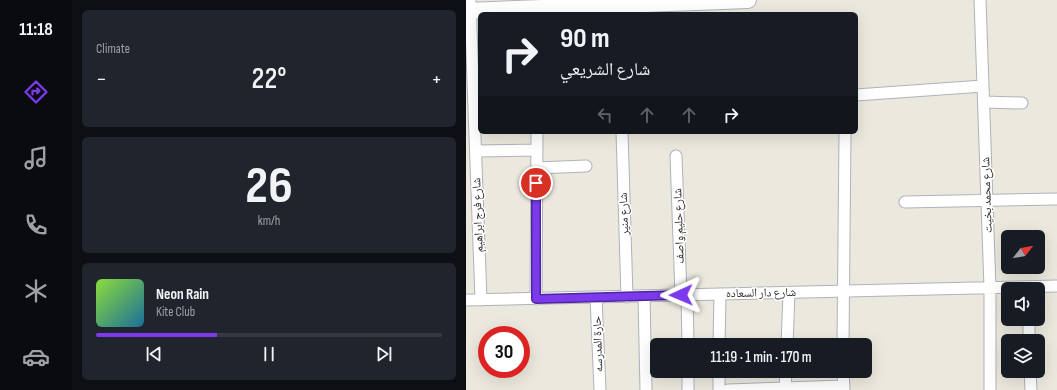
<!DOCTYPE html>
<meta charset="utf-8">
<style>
:root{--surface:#171b24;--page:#20242c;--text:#f1f3f6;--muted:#9ea1a6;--line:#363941;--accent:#7c3aed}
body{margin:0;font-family:"Sofia Sans Condensed","Noto Naskh Arabic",sans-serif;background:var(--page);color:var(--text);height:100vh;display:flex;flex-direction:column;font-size:15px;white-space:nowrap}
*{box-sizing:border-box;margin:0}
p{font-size:13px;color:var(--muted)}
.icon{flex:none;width:22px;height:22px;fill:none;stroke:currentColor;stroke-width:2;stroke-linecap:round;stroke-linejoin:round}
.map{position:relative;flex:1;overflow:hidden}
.panel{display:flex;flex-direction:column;gap:10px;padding:10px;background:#0d0f14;width:394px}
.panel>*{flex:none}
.guide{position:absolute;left:12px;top:12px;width:380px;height:122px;border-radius:6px;box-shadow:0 4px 16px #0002;background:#171b24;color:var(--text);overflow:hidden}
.needle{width:26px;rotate:59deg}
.buttons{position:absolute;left:535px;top:230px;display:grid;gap:8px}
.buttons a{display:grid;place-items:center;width:44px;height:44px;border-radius:6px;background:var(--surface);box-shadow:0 4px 16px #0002;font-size:20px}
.speed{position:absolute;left:12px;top:326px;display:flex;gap:8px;font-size:20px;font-weight:700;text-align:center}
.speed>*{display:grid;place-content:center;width:52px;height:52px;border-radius:50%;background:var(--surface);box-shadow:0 4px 16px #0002;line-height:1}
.speed .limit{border:6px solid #d22;background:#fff;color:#111}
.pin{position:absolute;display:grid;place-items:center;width:34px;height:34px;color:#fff;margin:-17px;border:2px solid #fff;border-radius:50%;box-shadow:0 1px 4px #0007}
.me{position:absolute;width:44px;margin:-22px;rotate:269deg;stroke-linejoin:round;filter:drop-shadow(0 0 3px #0008)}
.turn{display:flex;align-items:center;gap:14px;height:84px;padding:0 16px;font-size:18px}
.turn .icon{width:52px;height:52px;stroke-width:2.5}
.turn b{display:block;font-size:28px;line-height:34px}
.lanes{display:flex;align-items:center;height:38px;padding:0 16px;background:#0003;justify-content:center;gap:20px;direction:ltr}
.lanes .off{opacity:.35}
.big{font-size:30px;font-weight:600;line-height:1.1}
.panel .widget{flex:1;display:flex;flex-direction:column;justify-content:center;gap:6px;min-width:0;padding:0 14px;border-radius:6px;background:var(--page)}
.panel .dial{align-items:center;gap:0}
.dial b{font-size:52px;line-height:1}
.song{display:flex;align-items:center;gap:12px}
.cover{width:48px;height:48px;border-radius:6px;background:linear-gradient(135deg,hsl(90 70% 55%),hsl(200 70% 35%))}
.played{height:4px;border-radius:2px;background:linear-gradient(90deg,var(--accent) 35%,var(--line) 35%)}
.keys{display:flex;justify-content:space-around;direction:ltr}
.heat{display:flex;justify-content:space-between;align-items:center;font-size:22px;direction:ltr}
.trip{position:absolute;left:184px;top:338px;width:222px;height:40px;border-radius:6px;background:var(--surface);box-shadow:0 4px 16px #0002;font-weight:600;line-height:40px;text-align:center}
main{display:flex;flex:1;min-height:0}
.tab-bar{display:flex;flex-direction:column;width:72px;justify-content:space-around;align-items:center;background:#090b0e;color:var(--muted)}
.tab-bar .icon{width:28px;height:28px}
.tab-bar .selected{color:var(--accent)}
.tab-bar b{font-size:18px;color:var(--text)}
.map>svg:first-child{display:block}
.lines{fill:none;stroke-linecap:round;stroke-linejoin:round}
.minor-casing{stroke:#b1b1bc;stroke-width:13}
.secondary-casing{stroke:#b1b1bc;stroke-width:18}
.minor{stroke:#fff;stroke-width:11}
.secondary{stroke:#fff;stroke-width:16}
.route-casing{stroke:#51269a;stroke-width:10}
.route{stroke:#7c3aed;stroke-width:7}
.labels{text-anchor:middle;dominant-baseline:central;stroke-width:3;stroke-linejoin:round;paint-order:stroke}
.street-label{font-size:12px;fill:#2a2a2a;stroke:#fff}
</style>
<main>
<nav class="tab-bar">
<b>11:18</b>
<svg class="icon selected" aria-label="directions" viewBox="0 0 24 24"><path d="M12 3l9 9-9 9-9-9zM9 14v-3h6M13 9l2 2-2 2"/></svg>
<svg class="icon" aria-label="music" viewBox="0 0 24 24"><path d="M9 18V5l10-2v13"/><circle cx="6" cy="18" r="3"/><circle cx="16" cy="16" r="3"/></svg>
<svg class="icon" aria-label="phone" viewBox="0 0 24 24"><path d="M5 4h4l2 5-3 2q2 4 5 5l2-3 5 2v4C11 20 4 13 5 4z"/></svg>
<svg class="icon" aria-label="climate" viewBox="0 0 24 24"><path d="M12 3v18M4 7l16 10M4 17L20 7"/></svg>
<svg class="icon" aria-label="car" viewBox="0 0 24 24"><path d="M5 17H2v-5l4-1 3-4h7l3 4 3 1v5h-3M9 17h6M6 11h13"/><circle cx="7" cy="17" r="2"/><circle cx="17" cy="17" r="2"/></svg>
</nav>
<section class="panel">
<div class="widget"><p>Climate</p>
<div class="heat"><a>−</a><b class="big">22°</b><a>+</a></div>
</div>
<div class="widget dial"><b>26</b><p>km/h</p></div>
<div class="widget">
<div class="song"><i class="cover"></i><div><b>Neon Rain</b><p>Kite Club</p></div></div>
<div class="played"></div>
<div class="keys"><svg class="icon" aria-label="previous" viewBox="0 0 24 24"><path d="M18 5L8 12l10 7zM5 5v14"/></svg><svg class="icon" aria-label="pause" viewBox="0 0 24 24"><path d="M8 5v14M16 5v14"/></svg><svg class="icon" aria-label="next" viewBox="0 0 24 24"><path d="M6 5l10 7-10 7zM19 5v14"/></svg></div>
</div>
</section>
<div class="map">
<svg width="591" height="390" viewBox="0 0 591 390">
<rect width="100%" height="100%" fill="#ebe8dd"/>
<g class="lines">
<defs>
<path id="minor" d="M4,0l11,300
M514,0l10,288v102
M390,95l127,-9
M518,102l38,1
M156,132l5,165
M10,151l61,-1
M210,156l5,139
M71,168l49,-2
M439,202l152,-3
M221,295l1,50
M178,296l2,94
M130,297l4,93
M70,299l1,-167
M0,300l591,-14
M563,319v22
M253,345l1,-51
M321,345l2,-52
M377,345l2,-213
M222,371v19
M377,371l1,19
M564,371l1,19
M253,390v-19
M262,390l116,-4
M319,390l1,-19"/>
<path id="secondary" d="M0,11l282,-11"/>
</defs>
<use href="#minor" class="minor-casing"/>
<use href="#secondary" class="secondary-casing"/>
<use href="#minor" class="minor"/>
<use href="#secondary" class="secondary"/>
</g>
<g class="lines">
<defs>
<path id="route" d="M70,183v116l145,-4"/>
</defs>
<use href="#route" class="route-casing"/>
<use href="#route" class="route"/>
</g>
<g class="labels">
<g class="street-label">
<text transform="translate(521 195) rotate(-92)">شارع محمد بخيت</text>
<text transform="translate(158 214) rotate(-92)">شارع منير</text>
<text transform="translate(12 215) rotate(-92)">شارع فرج ابراهيم</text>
<text transform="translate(213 226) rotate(-92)">شارع حليم واصف</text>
<text transform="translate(295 293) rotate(-1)">شارع دار السعاده</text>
<text transform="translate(132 344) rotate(-92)">حارة المدرسه</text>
</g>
</g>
</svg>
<div class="buttons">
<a><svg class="needle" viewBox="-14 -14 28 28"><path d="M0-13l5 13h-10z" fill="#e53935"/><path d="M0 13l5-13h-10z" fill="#9ea1a6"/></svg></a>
<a><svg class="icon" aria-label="sound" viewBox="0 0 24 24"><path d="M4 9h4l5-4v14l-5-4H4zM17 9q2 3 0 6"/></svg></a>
<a><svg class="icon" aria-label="layers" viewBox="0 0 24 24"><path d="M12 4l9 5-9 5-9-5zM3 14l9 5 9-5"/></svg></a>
</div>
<div class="speed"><div class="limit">30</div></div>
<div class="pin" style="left:70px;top:183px;background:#d93025"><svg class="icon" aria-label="arrive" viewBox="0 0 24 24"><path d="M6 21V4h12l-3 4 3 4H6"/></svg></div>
<svg class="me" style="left:215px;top:295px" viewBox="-20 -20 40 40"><path d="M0-17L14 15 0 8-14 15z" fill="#7c3aed" stroke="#fff" stroke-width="4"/></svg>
<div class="trip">11:19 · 1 min · 170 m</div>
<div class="guide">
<div class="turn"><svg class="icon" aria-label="right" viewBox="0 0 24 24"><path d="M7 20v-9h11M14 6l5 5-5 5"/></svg><div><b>90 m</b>شارع الشريعي</div></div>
<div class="lanes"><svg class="icon off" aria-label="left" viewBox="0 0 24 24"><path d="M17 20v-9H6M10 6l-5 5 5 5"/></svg><svg class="icon off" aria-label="ahead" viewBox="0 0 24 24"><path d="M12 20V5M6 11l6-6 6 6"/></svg><svg class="icon off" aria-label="ahead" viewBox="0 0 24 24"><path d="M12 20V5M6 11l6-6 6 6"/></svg><svg class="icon" aria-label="right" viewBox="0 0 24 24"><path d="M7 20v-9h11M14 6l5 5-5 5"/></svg></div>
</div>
</div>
</main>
